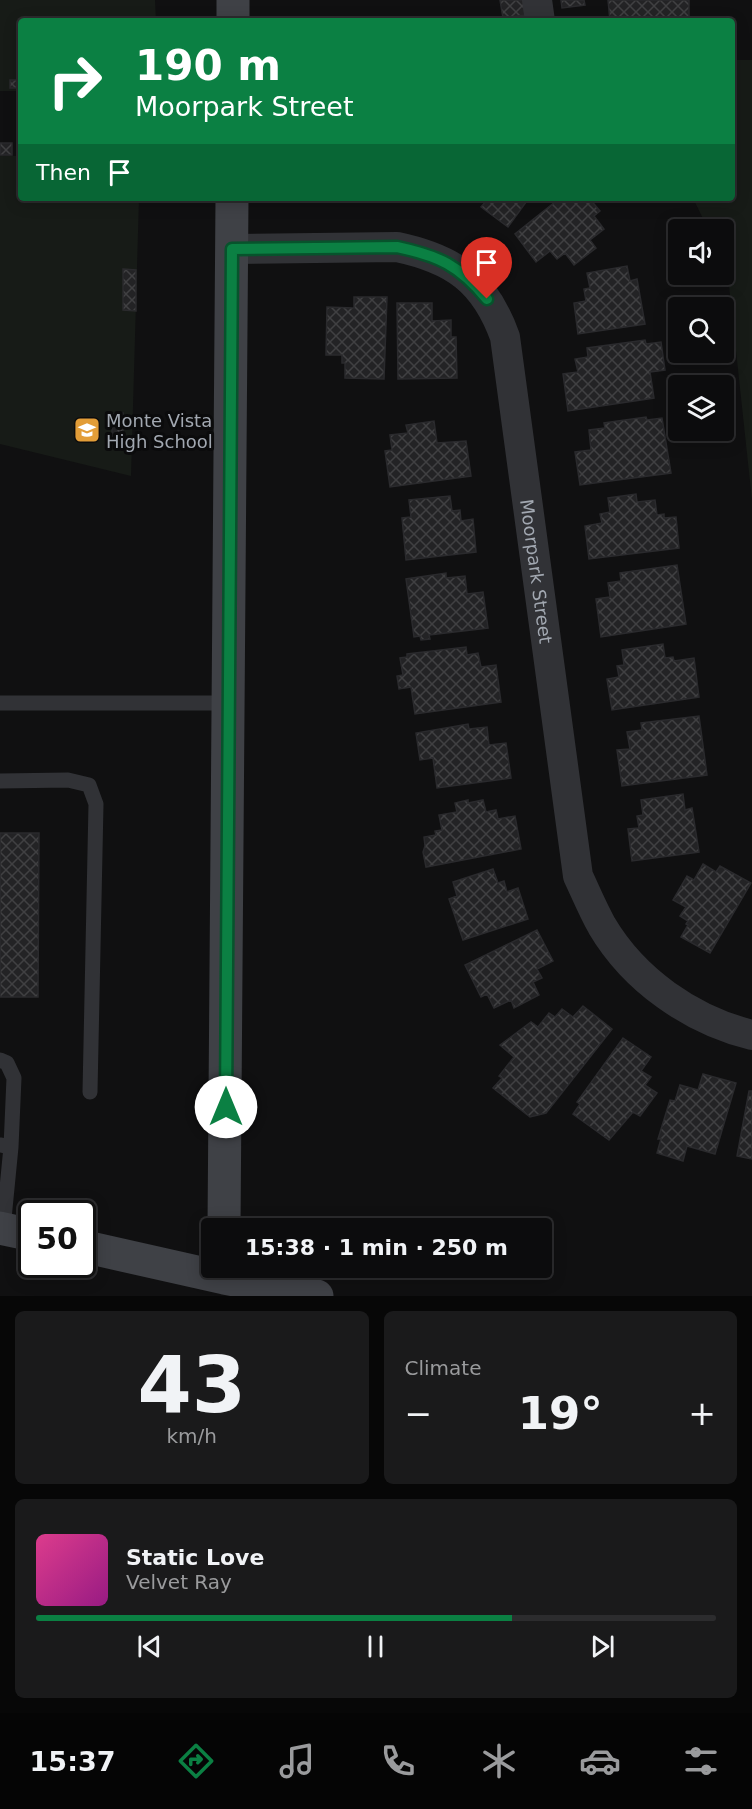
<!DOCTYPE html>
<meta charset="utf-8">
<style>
:root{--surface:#0c0c0d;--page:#1a1a1b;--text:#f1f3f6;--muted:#9a9b9d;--line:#2c2c2e;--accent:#0b8043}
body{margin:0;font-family:"DejaVu Sans",sans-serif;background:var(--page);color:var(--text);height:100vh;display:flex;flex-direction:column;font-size:22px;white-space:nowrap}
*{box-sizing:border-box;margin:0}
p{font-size:20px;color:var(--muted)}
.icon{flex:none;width:33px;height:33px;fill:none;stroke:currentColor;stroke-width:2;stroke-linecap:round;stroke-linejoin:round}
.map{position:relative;height:1296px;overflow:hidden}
.sheet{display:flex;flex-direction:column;gap:15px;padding:15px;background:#070707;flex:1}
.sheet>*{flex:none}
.banner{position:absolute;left:18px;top:18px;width:717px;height:183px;border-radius:6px;box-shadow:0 3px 15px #0003,0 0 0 2px var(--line);background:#0b8043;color:#fff;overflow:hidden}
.tools{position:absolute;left:668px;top:219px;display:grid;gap:12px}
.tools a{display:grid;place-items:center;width:66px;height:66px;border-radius:6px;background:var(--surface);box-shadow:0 3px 15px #0003,0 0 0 2px var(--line);font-size:30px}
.speed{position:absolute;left:18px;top:1200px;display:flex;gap:12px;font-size:30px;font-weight:700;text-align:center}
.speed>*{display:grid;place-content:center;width:78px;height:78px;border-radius:50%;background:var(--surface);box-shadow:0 3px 15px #0003,0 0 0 2px var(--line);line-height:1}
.speed .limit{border:3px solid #111;border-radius:9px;background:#fff;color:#111}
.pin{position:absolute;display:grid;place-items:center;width:51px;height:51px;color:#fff;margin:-62px -26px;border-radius:50% 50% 50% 0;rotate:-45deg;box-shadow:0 0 6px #0007}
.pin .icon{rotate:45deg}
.me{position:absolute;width:66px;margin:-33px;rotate:0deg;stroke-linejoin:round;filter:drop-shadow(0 0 4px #0008)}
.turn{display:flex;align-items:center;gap:21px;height:126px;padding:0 18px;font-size:27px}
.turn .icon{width:78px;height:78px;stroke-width:2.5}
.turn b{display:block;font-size:42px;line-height:51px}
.then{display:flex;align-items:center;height:57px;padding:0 18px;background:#0003;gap:12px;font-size:22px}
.big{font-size:45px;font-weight:800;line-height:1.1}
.sheet .card{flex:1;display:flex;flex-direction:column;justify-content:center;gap:9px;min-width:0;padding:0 21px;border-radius:9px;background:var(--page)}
.sheet .dial{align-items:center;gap:0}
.dial b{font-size:78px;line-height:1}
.song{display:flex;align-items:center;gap:18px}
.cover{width:72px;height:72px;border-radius:9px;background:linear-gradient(135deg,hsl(330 70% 55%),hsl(310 70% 35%))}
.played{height:6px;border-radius:3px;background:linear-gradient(90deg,var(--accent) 70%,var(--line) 70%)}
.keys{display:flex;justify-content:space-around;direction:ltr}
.heat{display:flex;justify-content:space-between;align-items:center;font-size:33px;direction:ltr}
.sheet .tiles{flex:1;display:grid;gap:15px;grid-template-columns:1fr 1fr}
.card:last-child{grid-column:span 2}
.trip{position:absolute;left:201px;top:1218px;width:351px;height:60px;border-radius:6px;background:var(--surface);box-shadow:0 3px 15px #0003,0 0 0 2px var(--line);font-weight:800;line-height:60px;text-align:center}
.tab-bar{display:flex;height:96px;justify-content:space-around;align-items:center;background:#050505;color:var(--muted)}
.tab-bar .icon{width:42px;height:42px}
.tab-bar .current{color:var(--accent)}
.tab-bar b{font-size:27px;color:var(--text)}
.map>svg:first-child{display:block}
.green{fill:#171b17}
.building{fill:url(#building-cross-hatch);stroke:#2a2a2d;stroke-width:1.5}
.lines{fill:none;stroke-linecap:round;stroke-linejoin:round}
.lane{stroke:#313236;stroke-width:15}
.street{stroke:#313236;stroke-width:30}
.secondary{stroke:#3f4146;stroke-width:33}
.route-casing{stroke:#07532c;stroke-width:15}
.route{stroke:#0b8043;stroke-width:10}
.labels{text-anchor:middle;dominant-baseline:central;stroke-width:6;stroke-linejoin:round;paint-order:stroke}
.poi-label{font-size:18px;fill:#a2a8b1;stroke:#0b0b0c;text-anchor:start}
.street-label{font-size:18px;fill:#a2a8b1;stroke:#0b0b0c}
</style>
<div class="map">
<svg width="752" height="1296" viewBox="0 0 752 1296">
<defs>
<pattern id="building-cross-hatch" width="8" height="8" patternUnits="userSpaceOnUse" patternTransform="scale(1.5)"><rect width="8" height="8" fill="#232325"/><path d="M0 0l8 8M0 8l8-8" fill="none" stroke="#404042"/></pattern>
</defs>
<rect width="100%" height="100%" fill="#101011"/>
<path class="green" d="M0,0h155l1,21h-135v70h-21z
M732,60h20v440l-25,-233 -4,-8v-29l-15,-1 -15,-31h39z
M0,156h21v42h118l-8,278 -131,-32z"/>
<path class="building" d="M500,0h23l2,15 -22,3z
M561,0h23l1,5 -23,3z
M608,0h81v21h-79z
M10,80h11v8h-11z
M0,143h12v12h-12z
M489,198h40l-21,29 -27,-20z
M560,198h29l11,13 -6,5 10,13 -14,11 6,8 -22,17 -9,-12 -8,6 -7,-8 -14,11 -21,-28z
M627,266l3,15 7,-2 8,45 -67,10 -4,-31 12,-2 -2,-12 6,-1 -3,-15z
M123,269l13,1v41l-13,-1z
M354,297h33l-3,82 -39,-1v-15h-3v-8h-16l1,-48 27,1z
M397,303h35v18l19,-1v17h5l1,41 -59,1z
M645,340l1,4 15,-2 4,28 -15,2 4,26 -86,13 -5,-37 15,-2 -3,-13 13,-2 -1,-9z
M123,413v27h-11v-26z
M646,417l1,3 15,-2 9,55 -91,12 -5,-33 16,-2 -2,-20 16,-2 -1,-5z
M434,421l3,22 29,-2 5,35 -81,11 -5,-36 7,-1 -2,-15 18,-2 -2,-8z
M636,494l1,8 18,-2 2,15 7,-1v4l12,-1 3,31 -90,11 -4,-33 17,-3 -2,-9 10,-2 -2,-14z
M450,496l2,15 8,-1 1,11 12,-2 3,33 -70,8 -4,-42 9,-1 -2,-17z
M677,565l9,59 -85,13 -5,-38 14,-2 -2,-14 13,-2 -1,-8z
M446,573v5l19,-2 2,18 16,-2 5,36 -59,7 1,4 -9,1 -1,-4 -6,1 -8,-58z
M663,644l2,14 8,-1 1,4 20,-3 5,39 -87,13 -5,-31 12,-2 -2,-11 7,-1 -2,-15z
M466,647l1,8 11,-2 3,14 15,-2 5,37 -86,12 -4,-27 -12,2 -2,-13 6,-1 -3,-17 7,-1v-3z
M699,716l8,59 -85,11 -5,-36 13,-1 -3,-17 15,-2 -1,-7z
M468,724l1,5 18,-2 2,18 17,-2 5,35 -74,10 -4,-30 -13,2 -4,-27z
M683,794l2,16 7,-2 7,44 -67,9 -4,-32 11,-1 -2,-12 6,-1 -2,-15z
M468,800v3l15,-3 3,12 10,-2 2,9 17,-3 6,33 -95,18 -3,-15 2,-6 -1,-9 12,-2 -1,-4 7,-1 -3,-15 18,-3 -2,-9z
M0,833h39l-1,164h-38z
M703,864l13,8 4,-6 31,17 -41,70 -29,-16 7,-12 -2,-1 2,-3 -8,-5 6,-9 -13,-7 14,-24 7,4z
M493,869l5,14 6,-2 3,11 11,-4 10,31 -65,21 -14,-41 8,-3 -4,-14z
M537,930l16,31 -16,8 5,9 -9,4 6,13 -25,13 -3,-8 -17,8 -7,-14 -6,3 -16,-32z
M583,1006l29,23 -66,84 -16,4 -37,-29 9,-10 -3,-2 15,-19 -14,-12 31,-23 7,5 11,-14 6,4 7,-8 11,8z
M623,1038l28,19 -10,14 10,6 -6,8 12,8 -17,23 -7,-4 -24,28 -36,-26 7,-10 -3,-2z
M703,1074l33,9 -21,71 -28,-8 -4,15 -26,-8 4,-14h-3l12,-39 5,1 5,-16 18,5z
M749,1091h3v68l-15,-3z"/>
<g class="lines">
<path class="lane" d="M0,703h230
M0,781l68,-1 21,5 7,19 -6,288
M0,1060l7,3 7,15 -3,69
M0,1145l11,2 -8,82"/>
<g class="street">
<path d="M537,0l3,21"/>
<path id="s1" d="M232,249l165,-2c57,12 88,34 108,90l73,539c8,17 15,34 24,50 32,54 89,94 150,109"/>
</g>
<path class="secondary" d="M233,21v-21
M0,1228l32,7
M224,1228l8,-1030
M82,1246l142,32 93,18"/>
</g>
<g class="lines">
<defs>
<path id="route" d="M226,1107l6,-858 165,-2c42,9 62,18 90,52"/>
</defs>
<use href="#route" class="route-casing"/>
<use href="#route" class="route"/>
</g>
<defs>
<symbol id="school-square" viewBox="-11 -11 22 22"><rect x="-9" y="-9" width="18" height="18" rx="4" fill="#e29d38" stroke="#0b0b0c"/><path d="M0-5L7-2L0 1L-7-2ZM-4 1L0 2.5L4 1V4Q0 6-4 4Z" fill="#fff"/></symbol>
</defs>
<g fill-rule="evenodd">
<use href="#school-square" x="72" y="415" width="30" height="30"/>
</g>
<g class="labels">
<g class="poi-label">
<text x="106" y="420">Monte Vista<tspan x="106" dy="21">High School</tspan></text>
</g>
<g class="street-label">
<text stroke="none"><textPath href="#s1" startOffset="550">Moorpark Street</textPath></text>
</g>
</g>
</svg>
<div class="tools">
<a><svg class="icon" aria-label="sound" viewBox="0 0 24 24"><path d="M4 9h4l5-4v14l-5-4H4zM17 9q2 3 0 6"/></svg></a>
<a><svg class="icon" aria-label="search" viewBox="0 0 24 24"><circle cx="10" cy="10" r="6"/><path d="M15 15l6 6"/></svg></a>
<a><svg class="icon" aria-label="layers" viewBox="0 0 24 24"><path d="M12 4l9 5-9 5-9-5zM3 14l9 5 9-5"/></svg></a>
</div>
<div class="speed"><div class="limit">50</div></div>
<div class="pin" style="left:487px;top:299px;background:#d93025"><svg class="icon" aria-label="arrive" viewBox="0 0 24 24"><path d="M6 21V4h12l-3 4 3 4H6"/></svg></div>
<svg class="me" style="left:226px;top:1107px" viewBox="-20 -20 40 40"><circle r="19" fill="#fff"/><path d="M0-13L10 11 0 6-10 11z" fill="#0b8043"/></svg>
<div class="trip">15:38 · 1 min · 250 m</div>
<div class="banner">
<div class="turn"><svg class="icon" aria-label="right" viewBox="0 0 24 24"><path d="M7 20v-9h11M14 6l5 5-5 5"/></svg><div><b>190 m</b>Moorpark Street</div></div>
<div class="then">Then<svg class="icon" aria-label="arrive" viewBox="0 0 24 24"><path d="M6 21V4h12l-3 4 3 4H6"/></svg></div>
</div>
</div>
<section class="sheet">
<div class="tiles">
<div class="card dial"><b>43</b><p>km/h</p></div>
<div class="card"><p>Climate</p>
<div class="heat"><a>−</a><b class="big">19°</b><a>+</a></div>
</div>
<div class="card">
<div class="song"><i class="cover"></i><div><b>Static Love</b><p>Velvet Ray</p></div></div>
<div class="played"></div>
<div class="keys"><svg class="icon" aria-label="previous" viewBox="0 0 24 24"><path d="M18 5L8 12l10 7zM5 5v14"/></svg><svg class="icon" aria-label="pause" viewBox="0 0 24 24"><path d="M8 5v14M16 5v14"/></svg><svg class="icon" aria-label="next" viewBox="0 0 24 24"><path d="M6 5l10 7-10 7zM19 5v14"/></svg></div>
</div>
</div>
</section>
<nav class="tab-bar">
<b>15:37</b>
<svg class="icon current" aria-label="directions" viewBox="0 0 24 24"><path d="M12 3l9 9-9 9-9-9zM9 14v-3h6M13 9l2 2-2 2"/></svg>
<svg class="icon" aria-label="music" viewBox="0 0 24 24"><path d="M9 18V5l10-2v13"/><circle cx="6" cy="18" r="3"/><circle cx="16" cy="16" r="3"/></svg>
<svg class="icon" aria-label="phone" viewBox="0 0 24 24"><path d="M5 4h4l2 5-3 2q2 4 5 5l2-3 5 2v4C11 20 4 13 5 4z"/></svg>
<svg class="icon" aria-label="climate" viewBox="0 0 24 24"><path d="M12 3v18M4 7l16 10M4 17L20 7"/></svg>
<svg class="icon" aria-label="car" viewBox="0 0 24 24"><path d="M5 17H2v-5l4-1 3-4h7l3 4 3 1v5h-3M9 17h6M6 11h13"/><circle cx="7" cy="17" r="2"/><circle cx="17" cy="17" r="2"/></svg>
<svg class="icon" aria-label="filters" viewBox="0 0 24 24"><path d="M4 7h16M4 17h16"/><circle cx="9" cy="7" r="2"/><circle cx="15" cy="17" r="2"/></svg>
</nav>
